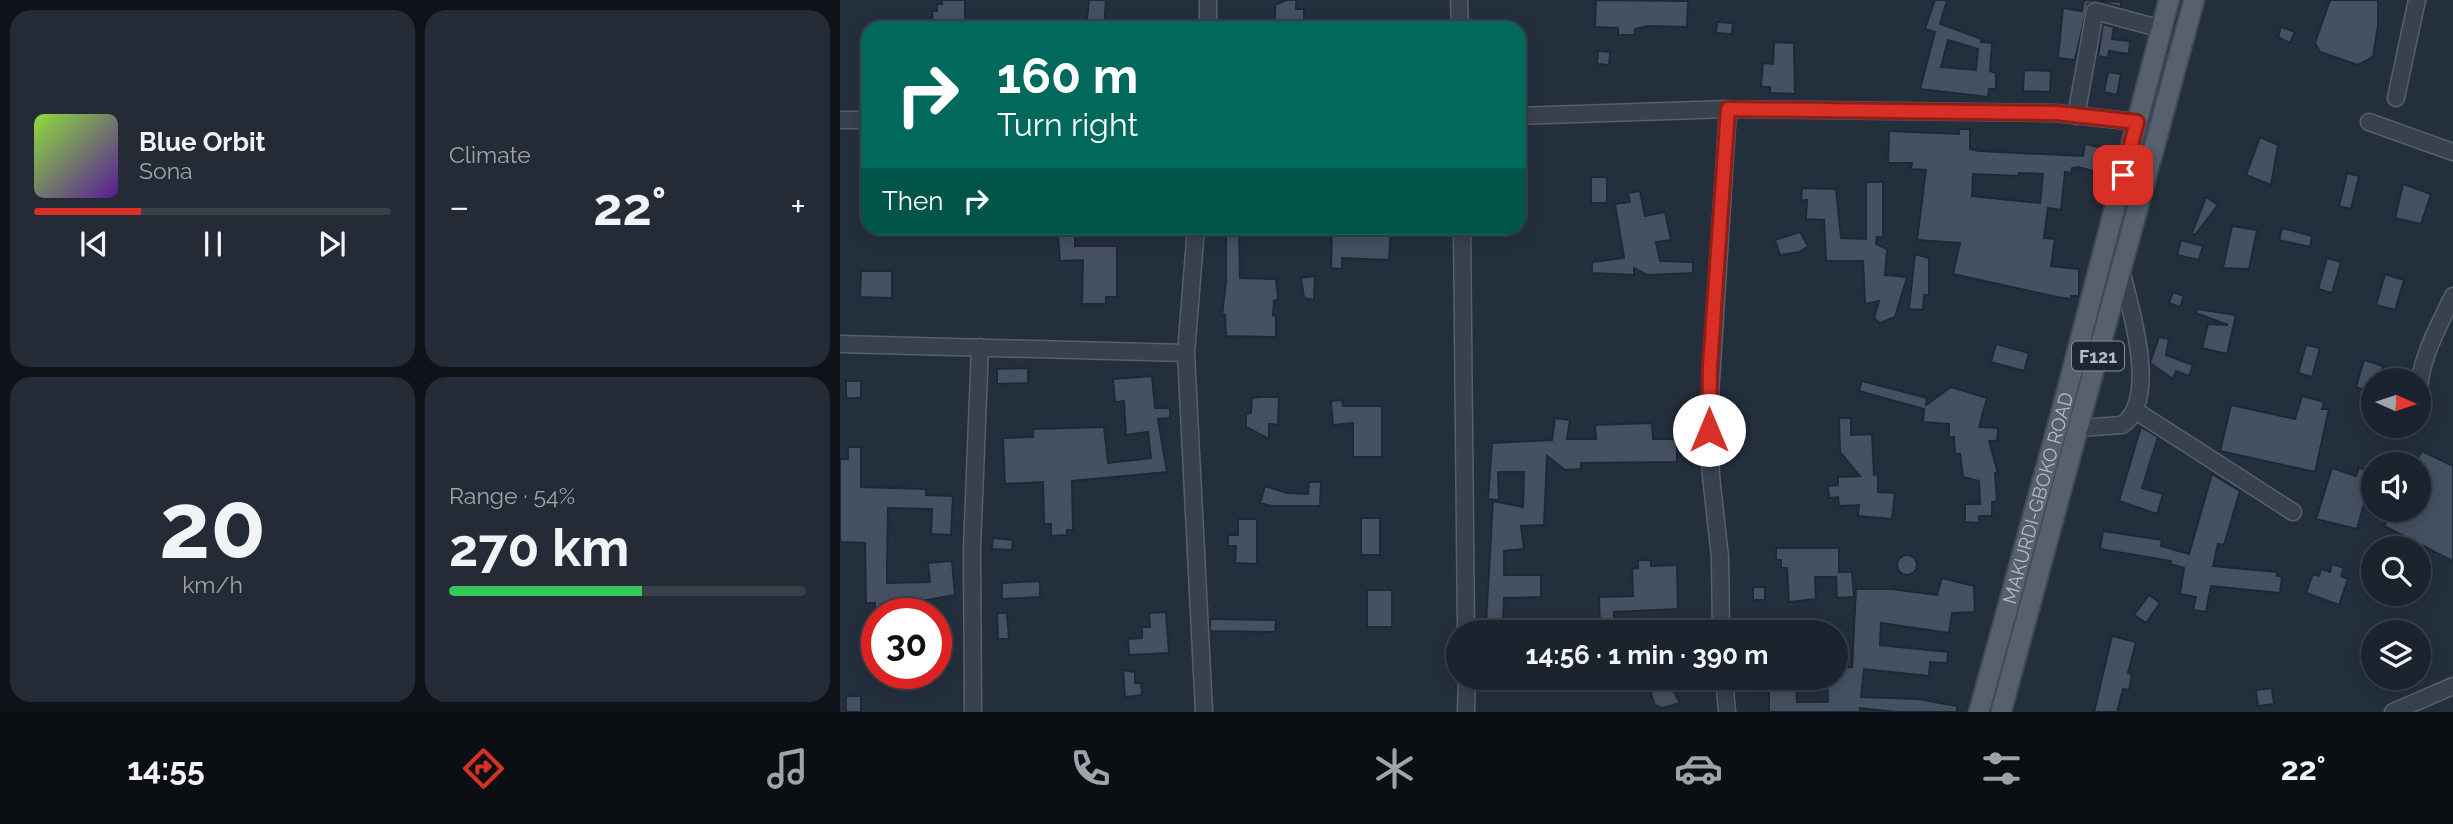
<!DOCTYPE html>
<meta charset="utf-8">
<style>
:root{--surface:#1b232e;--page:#242b36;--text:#f1f3f6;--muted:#a0a4aa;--line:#39404a;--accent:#d93025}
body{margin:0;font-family:Raleway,sans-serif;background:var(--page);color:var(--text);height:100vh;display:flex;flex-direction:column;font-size:26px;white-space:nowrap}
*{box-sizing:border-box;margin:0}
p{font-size:23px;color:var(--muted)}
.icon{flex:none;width:38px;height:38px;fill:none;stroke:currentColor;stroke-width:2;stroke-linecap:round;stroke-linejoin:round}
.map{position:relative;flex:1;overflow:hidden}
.side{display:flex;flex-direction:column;gap:10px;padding:10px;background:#0f1319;width:840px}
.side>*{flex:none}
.top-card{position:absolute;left:21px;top:21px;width:665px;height:214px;border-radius:21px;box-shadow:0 4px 18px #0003,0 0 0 2px var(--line);background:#00695c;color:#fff;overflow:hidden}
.needle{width:46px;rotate:93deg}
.controls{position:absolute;left:1521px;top:368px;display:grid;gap:14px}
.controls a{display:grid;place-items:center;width:70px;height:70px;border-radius:50%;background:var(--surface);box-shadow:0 4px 18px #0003,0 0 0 2px var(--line);font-size:35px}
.speed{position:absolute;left:21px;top:598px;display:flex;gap:14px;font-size:35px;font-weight:700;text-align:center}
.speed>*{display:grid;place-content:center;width:91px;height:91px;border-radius:50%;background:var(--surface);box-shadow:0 4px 18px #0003,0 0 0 2px var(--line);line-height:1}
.speed .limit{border:10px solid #d22;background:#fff;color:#111}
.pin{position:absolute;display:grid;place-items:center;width:60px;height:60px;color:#fff;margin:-30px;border-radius:14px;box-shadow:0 4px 10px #0006}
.me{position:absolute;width:77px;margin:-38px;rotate:0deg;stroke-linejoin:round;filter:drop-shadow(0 0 5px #0008)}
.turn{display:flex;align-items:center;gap:24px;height:147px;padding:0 21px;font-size:32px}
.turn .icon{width:91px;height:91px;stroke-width:2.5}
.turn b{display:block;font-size:49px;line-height:60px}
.then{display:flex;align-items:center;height:66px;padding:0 21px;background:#0003;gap:14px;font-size:26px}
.big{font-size:52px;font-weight:700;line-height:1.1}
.side .widget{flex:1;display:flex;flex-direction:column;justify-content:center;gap:10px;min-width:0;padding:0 24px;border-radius:21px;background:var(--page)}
.side .dial{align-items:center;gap:0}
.dial b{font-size:91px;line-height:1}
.song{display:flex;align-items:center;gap:21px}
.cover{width:84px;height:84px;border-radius:10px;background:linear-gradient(135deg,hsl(90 70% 55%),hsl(270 70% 35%))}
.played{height:7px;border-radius:4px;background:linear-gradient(90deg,var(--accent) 30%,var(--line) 30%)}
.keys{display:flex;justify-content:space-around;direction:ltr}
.heat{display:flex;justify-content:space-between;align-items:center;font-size:38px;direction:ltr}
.charge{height:10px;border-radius:5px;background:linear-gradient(90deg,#34c759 54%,var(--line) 0)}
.side .tiles{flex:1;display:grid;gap:10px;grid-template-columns:repeat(2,1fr)}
.trip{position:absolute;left:606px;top:620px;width:402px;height:70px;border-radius:35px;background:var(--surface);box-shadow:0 4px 18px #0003,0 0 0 2px var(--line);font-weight:700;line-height:70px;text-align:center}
.menu{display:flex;height:112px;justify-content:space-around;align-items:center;background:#0b0e12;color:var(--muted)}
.menu .icon{width:49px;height:49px}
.menu .current{color:var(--accent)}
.menu b{font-size:32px;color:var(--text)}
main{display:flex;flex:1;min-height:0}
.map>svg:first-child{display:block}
.building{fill:#455162;stroke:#1f2835;stroke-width:2;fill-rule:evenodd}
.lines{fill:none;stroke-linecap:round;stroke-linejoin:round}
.minor-casing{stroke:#565f6c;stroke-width:19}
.major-casing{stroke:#414a57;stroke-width:23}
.minor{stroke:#38414e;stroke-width:16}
.major{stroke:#56606e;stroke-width:19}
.route-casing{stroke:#8d1f18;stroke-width:18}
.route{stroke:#d93025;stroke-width:12}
.labels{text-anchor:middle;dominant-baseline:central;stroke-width:7;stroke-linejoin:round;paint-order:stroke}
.shield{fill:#1d2633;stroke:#878f9c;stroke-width:2}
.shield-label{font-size:18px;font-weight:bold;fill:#b4bcc9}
.street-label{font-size:19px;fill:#b4bcc9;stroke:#1d2633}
</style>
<main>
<section class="side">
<div class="tiles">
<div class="widget">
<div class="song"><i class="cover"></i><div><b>Blue Orbit</b><p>Sona</p></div></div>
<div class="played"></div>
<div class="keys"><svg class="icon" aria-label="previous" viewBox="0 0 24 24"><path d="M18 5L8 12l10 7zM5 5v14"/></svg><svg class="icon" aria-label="pause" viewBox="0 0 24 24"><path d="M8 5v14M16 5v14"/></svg><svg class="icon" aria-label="next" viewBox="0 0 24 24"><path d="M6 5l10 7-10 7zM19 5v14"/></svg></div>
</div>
<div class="widget"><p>Climate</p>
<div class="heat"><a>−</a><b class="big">22°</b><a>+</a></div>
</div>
<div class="widget dial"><b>20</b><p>km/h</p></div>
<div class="widget"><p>Range · 54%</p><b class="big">270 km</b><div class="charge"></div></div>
</div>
</section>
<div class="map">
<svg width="1613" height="712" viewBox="0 0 1613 712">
<rect width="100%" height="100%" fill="#242f3e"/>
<path class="building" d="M102,0h23v28l-32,-2 -1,-15h5v-7h5z
M249,0h17l-2,28h-18z
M446,0h10v9h8v16l-29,3v-23z
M756,0l92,1 -1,26 -39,-1 -13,3 -1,6h-16v-7l-23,-1z
M1095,0h12l-7,24 42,15 -1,3 11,1 -2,28 6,2v16h-7l-1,8 -68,-8 15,-57 -10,-3zM1108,40l30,9 -2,21 -35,-3z
M1244,0l37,2v5l-24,-6 -9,3 -13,56 -17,-2 5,-50 19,3z
M1490,0h48v26l-5,31 -15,8 -38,-13 -5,-9z
M877,22l16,1 -1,11 -16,-1z
M1263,24l11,3 -2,12 18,2 -1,13 -20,-3 -1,7 -10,-2z
M1441,27l14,5 -5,11 -12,-6z
M934,42l20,1 1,51 -25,-1v-6h-9l2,-24 10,1z
M758,51l12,1 -1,13 -12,-1z
M1184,70l27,1 -1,21 -27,-1z
M1268,72l13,2 -4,21 -13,-3z
M1119,129h11v20l9,2 104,5 2,-12 17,4 -5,24 -19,-5 -6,1 -1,5 -6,-1 -4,38 -13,-2 -4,30 11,1 -4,27 28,3v27h-8v3l-14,-2 -104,-23 7,-31 -43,-3 9,-70 -15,-1 1,-6h-24l1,-32 70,3zM1179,173l24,1 -3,29 -68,-7 1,-22 46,2z
M1420,137l18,8 -7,40 -25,-10z
M1507,173l12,3 -8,33 -12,-3z
M751,177h16v26h-16z
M1026,182h17v56l-6,-1 -1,7 11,5 -2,26 22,2 -12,40 -15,6 -6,-5 5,-17 -14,3 -2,-43h-37l-2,-41 -18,-1 1,-19h-6l1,-12 34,1 5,49 25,1z
M1563,184l28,10 -10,30 -26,-6z
M800,191l5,25 20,-4 6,28 -15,2 4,19 33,1v11l-46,2 -13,-7v7l-42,-2v-11l32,-4 -9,-54 15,-2 -2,-9z
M1366,197l12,8 -23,30 -3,-2z
M1392,226l25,4 -8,39 -26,-1z
M386,228h13l1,50 36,1 2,20 -4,2 -1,14 3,2v20l-50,-1 -1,-21 -3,1 4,-35z
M492,228h59l-2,32 -47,-2v11l-11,-1z
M1442,228l30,8 -2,11 -31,-7z
M960,232l8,14 -8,6 -20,3 -5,-15z
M235,234v12h42v51h-11v7h-24l1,-44 -23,1 -2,-26z
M1341,240l22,6 -4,14 -22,-5z
M1075,254l14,4v37h-5l-1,15 -14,-1z
M1487,258l14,4 -9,31 -14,-4z
M21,271h31v27l-32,-1z
M1545,274l19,6 -9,30 -19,-5z
M475,276l-1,24 -10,-2 -3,-20z
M1333,292l11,4 -4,11 -11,-4z
M1357,309l39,6 -9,39 -25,-6 6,-24 20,1 -32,-12z
M1319,337l10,2 -3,16 27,10 -4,11 -13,-5 -3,8 -23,-16z
M1156,344l33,9 -5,18 -33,-9z
M1466,345l14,3 -8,29 -14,-4z
M1524,360l19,6 -5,14h-5v13l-17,-6z
M188,368v15l-31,1v-15z
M312,376l3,32h15v10l-12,1 9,53 -95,9 1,49h-6v5l-16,1v-12h-7l-1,-42 -38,2 -2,-46 30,-1v-8l71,-2 4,36 43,-5 -3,-26 -22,3 -2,-34 -9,1 -2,-23z
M6,381h15v17h-15z
M1022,381l65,17 -1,7 25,-18 36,11 -8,29 19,1 -1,13h-8l9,32h-3l2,28 -5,1v14h-13v7l-14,-1v-18h15l-1,-23 -16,-4 -3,-23h-5l-1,-17h-5v-13l-26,-2 1,-13 -65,-18z
M1462,396l22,6 -2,7h7l-14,63 -95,-21 11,-46 64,14z
M420,397h19l-1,28 -9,-1v15l-23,-12v-13l5,-1 1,-15z
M502,400l1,6h39v51h-29v-34l-20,2 -2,-24z
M715,418l15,2 -3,19h29l-1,-14 57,-2 1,16h24v23l-96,1v6l-16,1 -18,-14 -3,69 -23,1 3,23 -20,2v24h37v22l-37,1 -1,24 -17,1 7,-122 30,6 1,-35h-26l1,28 -11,-1 4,-56 60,-3z
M999,418h12v17l21,-1 2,41 4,-1v18l17,1 -3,26 -34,-3 1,-11 -20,1 -1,-9 -9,1 -1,-12 10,-1v-8l22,-1 -20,-24z
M1301,427l17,10 -16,51 21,6 -6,20 -38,-13z
M8,447h13v40l65,2v6l27,1 -2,39 -20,-1 1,-25 -44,-1 -1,60v15l43,-1 -2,-19 24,-2 3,34 -39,7v12h-41v-11h-9l-1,-60 -25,-1v-83h8z
M1582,451l31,15v95l-69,-35 9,-17h25v-51z
M1492,468l24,8 3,-8 14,4 -16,57 -41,-10z
M1372,474l28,17 -16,54 -6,-1 -5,22 64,6v4h5l-2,17 -69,-7 -5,26 -13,-2 3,-13 -16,-3 4,-26 -14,-4 1,-3 -71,-12 3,-18 59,9 -1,6 28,8z
M469,482h12l-1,24h-48l-12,-3 5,-17 22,7 21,1z
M521,518h19v37h-19z
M398,519h19v45l-22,-1 1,-17h-8v-11h10z
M153,538l20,2 -1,10 -20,-1z
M936,548h63v24h13l2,25 -17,1 -1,-21h-21l1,22 -27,3 -2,-34h-6v-8h-5z
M1057 565a10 10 0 1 1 20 0a10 10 0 1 1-20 0Z
M798,560h13v6l26,-1 1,44 -64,3v20h-14l-1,-35 34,-1 -1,-27 6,-1z
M1492,564l12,4 -3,8 7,3 -9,26 -33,-12 7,-19 6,2 2,-7 9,3z
M1102,578l32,8 1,26 -23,1 -3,20 -68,-10 -1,22 68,7 -1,11 -17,-1 -1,14 -65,-7 -3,28 57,2 39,7v6h-60l-37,-4v4h-91v-20h-13v-15h40l1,25h31l-1,-25h9v-9l16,-1 4,-78h35l46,6z
M200,581v16l-38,2v-16z
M913,587h12v13h-12z
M527,590h25v37h-25z
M1309,595l11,8 -14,20 -12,-8z
M326,612l3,41 -40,2 -1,-16 14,-1v-11h8l-1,-14z
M157,613h10l2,26h-11z
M370,619l66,1 -1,12 -65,-1z
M1272,636l24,6 -8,31 4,1 -3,16 -6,-1 -6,23h-23z
M283,670l12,2v11h6l1,12 -17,2z
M828,680l12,23 -18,5 -7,-3 -4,-11 4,-7z
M1432,688l2,16 -16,2 -2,-16z
M6,696h15v16h-15z"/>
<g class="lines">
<defs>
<path id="minor" d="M619,0l1,28
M368,28v-28
M1556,98l21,-98
M679,116l209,-7 327,4 82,9
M1236,116l19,-105 67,18
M0,120h28
M1529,122l84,30
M622,228l4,404
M0,344l346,9 10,-125
M346,353l18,359
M1579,395c-1,-32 20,-70 34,-99
M1296,411l157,101
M1239,428l43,-3c37,-25 9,-115 0,-151
M881,632l-1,-75 -9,-81 -2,-65 19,-302
M884,677l3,35
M133,712l-1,-164 8,-201
M626,712l1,-35
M1553,712l60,-26"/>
<g id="major">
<path id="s1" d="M1139,712l82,-298 108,-414"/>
<path d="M1161,712l193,-712"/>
</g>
</defs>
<use href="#minor" class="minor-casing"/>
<use href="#major" class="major-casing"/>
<use href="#minor" class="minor"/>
<use href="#major" class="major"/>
</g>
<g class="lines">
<defs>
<path id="route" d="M869,430l1,-64 18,-257 328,4 81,9 -14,53"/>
</defs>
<use href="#route" class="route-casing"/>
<use href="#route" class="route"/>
</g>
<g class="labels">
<rect class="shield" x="1232" y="341.5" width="52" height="29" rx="5"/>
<g class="shield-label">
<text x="1258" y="356">F121</text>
</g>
<g class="street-label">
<text stroke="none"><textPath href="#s1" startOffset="222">MAKURDI-GBOKO ROAD</textPath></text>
</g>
</g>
</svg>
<div class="controls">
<a><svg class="needle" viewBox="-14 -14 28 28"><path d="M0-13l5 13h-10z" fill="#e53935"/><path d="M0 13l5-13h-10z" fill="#a0a4aa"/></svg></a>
<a><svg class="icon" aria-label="sound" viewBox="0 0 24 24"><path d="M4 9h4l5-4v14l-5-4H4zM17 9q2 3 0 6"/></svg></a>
<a><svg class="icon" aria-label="search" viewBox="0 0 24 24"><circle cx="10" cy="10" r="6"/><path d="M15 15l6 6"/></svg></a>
<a><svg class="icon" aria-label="layers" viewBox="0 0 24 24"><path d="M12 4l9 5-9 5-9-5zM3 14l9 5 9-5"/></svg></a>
</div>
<div class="speed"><div class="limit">30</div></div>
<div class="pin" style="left:1283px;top:175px;background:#d93025"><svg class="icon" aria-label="arrive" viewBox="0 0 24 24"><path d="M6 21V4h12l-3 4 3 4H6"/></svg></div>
<svg class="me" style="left:869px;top:430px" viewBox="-20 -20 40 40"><circle r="19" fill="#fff"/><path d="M0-13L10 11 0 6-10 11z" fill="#d93025"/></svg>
<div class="trip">14:56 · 1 min · 390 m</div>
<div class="top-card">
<div class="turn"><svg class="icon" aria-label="right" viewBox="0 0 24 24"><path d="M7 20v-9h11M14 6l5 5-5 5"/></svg><div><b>160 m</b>Turn right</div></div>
<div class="then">Then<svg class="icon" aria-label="right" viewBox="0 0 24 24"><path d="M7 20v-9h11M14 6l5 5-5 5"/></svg></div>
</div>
</div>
</main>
<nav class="menu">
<b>14:55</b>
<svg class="icon current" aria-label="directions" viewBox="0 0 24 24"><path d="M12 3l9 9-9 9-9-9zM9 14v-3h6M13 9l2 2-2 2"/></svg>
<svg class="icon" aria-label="music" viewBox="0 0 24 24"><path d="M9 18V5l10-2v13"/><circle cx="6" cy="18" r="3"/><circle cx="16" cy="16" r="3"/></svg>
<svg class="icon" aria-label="phone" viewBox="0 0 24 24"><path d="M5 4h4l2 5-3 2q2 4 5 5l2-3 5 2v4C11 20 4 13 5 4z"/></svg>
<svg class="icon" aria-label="climate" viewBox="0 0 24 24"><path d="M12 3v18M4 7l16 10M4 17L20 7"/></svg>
<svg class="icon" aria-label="car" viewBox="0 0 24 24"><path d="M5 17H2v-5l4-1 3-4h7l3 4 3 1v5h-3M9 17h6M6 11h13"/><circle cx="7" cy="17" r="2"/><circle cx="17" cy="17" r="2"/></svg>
<svg class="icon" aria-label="filters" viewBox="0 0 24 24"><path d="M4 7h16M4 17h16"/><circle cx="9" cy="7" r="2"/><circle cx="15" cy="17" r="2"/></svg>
<b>22°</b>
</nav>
